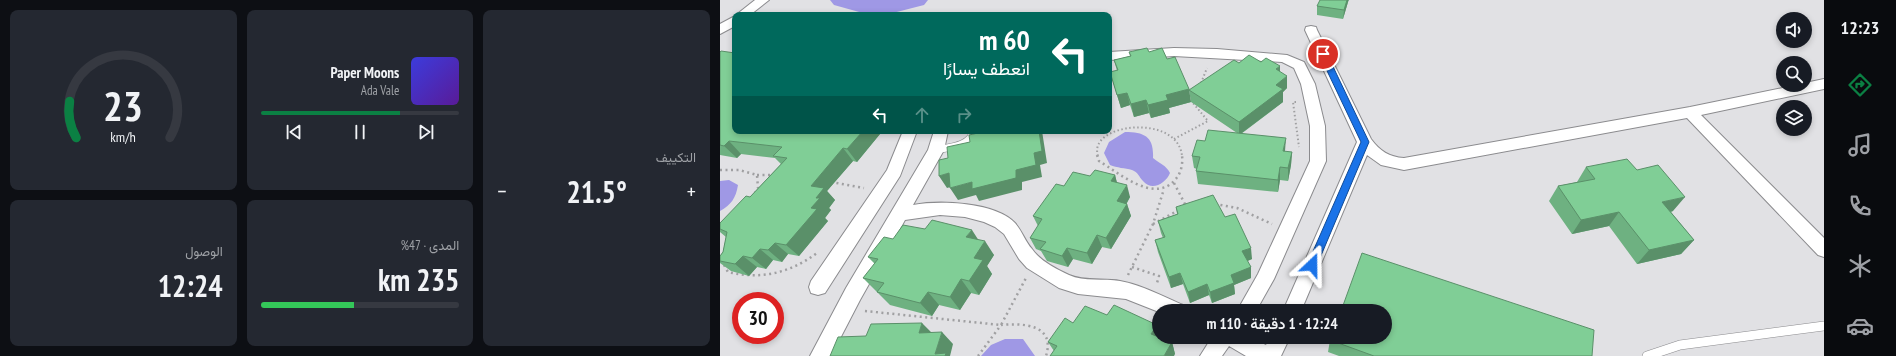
<!DOCTYPE html>
<html lang="ar">
<meta charset="utf-8">
<style>
:root{--surface:#171b24;--page:#242831;--text:#f1f3f6;--muted:#9ea1a6;--line:#363941;--accent:#0b8043}
body{margin:0;font-family:"PT Sans Narrow",Vazirmatn,sans-serif;background:var(--page);color:var(--text);direction:rtl;height:100vh;display:flex;flex-direction:column;font-size:15px;white-space:nowrap}
*{box-sizing:border-box;margin:0}
p{font-size:13px;color:var(--muted)}
.icon{flex:none;width:22px;height:22px;fill:none;stroke:currentColor;stroke-width:2;stroke-linecap:round;stroke-linejoin:round}
.map{position:relative;flex:1;overflow:hidden;direction:ltr}
.details{display:flex;flex-direction:column;gap:10px;padding:10px;background:#0d0f14;width:720px}
.details>*{flex:none}
.top-card{position:absolute;left:12px;top:12px;width:380px;height:122px;border-radius:8px;box-shadow:0 2px 6px #0003;direction:rtl;background:#00695c;color:#fff;overflow:hidden}
.tools{position:absolute;left:1056px;top:12px;display:grid;gap:8px}
.tools a{display:grid;place-items:center;width:36px;height:36px;border-radius:50%;background:var(--surface);box-shadow:0 2px 6px #0003;font-size:20px}
.speed{position:absolute;left:12px;top:292px;display:flex;gap:8px;font-size:20px;font-weight:700;text-align:center}
.speed>*{display:grid;place-content:center;width:52px;height:52px;border-radius:50%;background:var(--surface);box-shadow:0 2px 6px #0003;line-height:1}
.speed .limit{border:6px solid #d22;background:#fff;color:#111}
.pin{position:absolute;display:grid;place-items:center;width:34px;height:34px;color:#fff;margin:-17px;border:2px solid #fff;border-radius:50%;box-shadow:0 1px 4px #0007}
.me{position:absolute;width:44px;margin:-22px;rotate:23deg;stroke-linejoin:round;filter:drop-shadow(0 0 3px #0008)}
.turn{display:flex;align-items:center;gap:14px;height:84px;padding:0 16px;font-size:18px}
.turn .icon{width:52px;height:52px;stroke-width:2.5}
.turn b{display:block;font-size:28px;line-height:34px}
.lanes{display:flex;align-items:center;height:38px;padding:0 16px;background:#0003;justify-content:center;gap:20px;direction:ltr}
.lanes .off{opacity:.35}
.big{font-size:30px;font-weight:600;line-height:1.1}
.details .tile{flex:1;display:flex;flex-direction:column;justify-content:center;gap:6px;min-width:0;padding:0 14px;border-radius:8px;background:var(--page)}
.details .dial{align-items:center;gap:0}
.dial svg{height:104px;overflow:visible;fill:none;stroke:var(--line);stroke-width:7;stroke-linecap:round;text-anchor:middle}
.dial text{fill:var(--text);stroke:none}
.song{display:flex;align-items:center;gap:12px}
.cover{width:48px;height:48px;border-radius:6px;background:linear-gradient(135deg,hsl(240 70% 55%),hsl(270 70% 35%))}
.played{height:4px;border-radius:2px;background:linear-gradient(90deg,var(--accent) 70%,var(--line) 70%)}
.keys{display:flex;justify-content:space-around;direction:ltr}
.heat{display:flex;justify-content:space-between;align-items:center;font-size:22px;direction:ltr}
.charge{height:6px;border-radius:3px;background:linear-gradient(90deg,#34c759 47%,var(--line) 0)}
.details .tiles{flex:1;display:grid;gap:10px;grid-template-columns:repeat(3,1fr)}
.tile:first-child{grid-row:span 2}
.trip{position:absolute;left:432px;top:304px;width:240px;height:40px;border-radius:20px;background:var(--surface);box-shadow:0 2px 6px #0003;font-weight:600;line-height:40px;text-align:center;direction:rtl}
main{display:flex;flex:1;min-height:0}
.tab-bar{display:flex;flex-direction:column;width:72px;justify-content:space-around;align-items:center;background:#090b0e;color:var(--muted)}
.tab-bar .icon{width:28px;height:28px}
.tab-bar .on{color:var(--accent)}
.tab-bar b{font-size:18px;color:var(--text)}
.map>svg:first-child{display:block}
.water{fill:#9f98e5}
.lines{fill:none;stroke-linecap:round;stroke-linejoin:round}
.river{fill:#9f98e5;fill-rule:evenodd}
.lane-far1-casing{stroke:#8b8b8e;stroke-width:8}
.lane-casing{stroke:#8b8b8e;stroke-width:10}
.street-casing{stroke:#8b8b8e;stroke-width:2}
.path-far1{stroke:#a0a0a2;stroke-width:2;stroke-dasharray:1.5 2.5;stroke-linecap:butt}
.path{stroke:#a0a0a2;stroke-width:2.5;stroke-dasharray:2 3.5;stroke-linecap:butt}
.lane-far1{stroke:#fff;stroke-width:7}
.lane{stroke:#fff;stroke-width:9}
.street{fill:#fff;fill-rule:evenodd}
.wall{fill:#6eb181}
.shaded-wall{fill:#5a9069}
.building{fill:#80ce96;stroke:#5a9069}
.route{fill:#1a73e8;stroke:#114b97}
</style>
<main>
<nav class="tab-bar">
<b>12:23</b>
<svg class="icon on" aria-label="directions" viewBox="0 0 24 24"><path d="M12 3l9 9-9 9-9-9zM9 14v-3h6M13 9l2 2-2 2"/></svg>
<svg class="icon" aria-label="music" viewBox="0 0 24 24"><path d="M9 18V5l10-2v13"/><circle cx="6" cy="18" r="3"/><circle cx="16" cy="16" r="3"/></svg>
<svg class="icon" aria-label="phone" viewBox="0 0 24 24"><path d="M5 4h4l2 5-3 2q2 4 5 5l2-3 5 2v4C11 20 4 13 5 4z"/></svg>
<svg class="icon" aria-label="climate" viewBox="0 0 24 24"><path d="M12 3v18M4 7l16 10M4 17L20 7"/></svg>
<svg class="icon" aria-label="car" viewBox="0 0 24 24"><path d="M5 17H2v-5l4-1 3-4h7l3 4 3 1v5h-3M9 17h6M6 11h13"/><circle cx="7" cy="17" r="2"/><circle cx="17" cy="17" r="2"/></svg>
</nav>
<div class="map">
<svg width="1104" height="356" viewBox="0 0 1104 356">
<rect width="100%" height="100%" fill="#e1e1e4"/>
<path class="water" d="M405,132c20,0 29,5 28,26 7,6 13,7 17,15 -4,10 -18,19 -27,8 -4,-4 -5,-9 -11,-11 -7,-2 -15,-2 -22,-5l-6,-12 5,-11z
M9,180l9,5c-2,13 -7,20 -18,26v-30z
M285,339h18l12,17h-54l10,-11z"/>
<g class="lines">
<path class="river" d="M110,0h98l-4,5 -39,10h-15l-36,-10z"/>
<defs>
<path id="lane-far1" d="M216,150c14,-3 33,-3 38,-19"/>
<path id="lane" d="M927,356l33,-11 144,-19"/>
<path id="street" d="M35,0h14l-19,15h-14z
M15,16v10l-15,8v-10z
M591,26l5,1 1,3 54,109c9,12 18,18 33,19l286,-51 107,-22h8v-2l19,-4v10l-123,26 123,123v19l-6,-2 -131,-137 -283,52 -23,-5 -14,-10 -66,156h-18l74,-169 -52,-112 1,-3z
M454,48l43,1 70,6 17,7 11,22 10,42 1,35 -52,118 -18,32h-19l21,-37 52,-113v-35l-9,-42 -7,-16 -12,-6 -108,-6 -65,4v-8z
M183,131h14l-17,45 -75,117 -7,2 -7,-2 -2,-6 2,-6 76,-111z
M214,131h14l-4,19 -31,55c27,-5 82,-3 102,18 7,8 10,18 17,26 8,12 24,20 37,26 15,7 35,3 51,6 22,4 42,15 63,24l2,6 -26,1 -33,-13 -48,-5 -19,-6 -32,-20 -8,-9 -15,-25 -9,-7 -11,-5 -19,-5 -25,-2 -35,5 -45,80 -29,56h-21l36,-68 82,-138z
M492,337h36l18,8 4,-8h20l-9,19h-35l-17,-10 -7,10h-22z"/>
</defs>
<use href="#lane-far1" class="lane-far1-casing"/>
<use href="#lane" class="lane-casing"/>
<use href="#street" class="street-casing"/>
<path class="path-far1" d="M481,83l6,-15
M576,102h-3l6,45
M454,139l34,-18 -15,-18 1,-2
M378,156c-11,-33 80,-43 84,0"/>
<path class="path" d="M377,155l2,6c20,12 54,42 75,20 7,-7 9,-16 8,-26
M0,170h19l18,5 1,13 -3,5
M37,175h16
M111,182l33,6
M454,183l12,23
M495,204l22,4 35,16
M433,224l26,-14
M4,265l4,7c33,8 62,1 89,-19
M412,267l27,9 -2,7
M408,275l25,-51 11,-35
M145,311l136,14 25,-47
M258,356l23,-31c21,-2 55,-1 45,31"/>
<use href="#lane-far1" class="lane-far1"/>
<use href="#lane" class="lane"/>
<use href="#street" class="street"/>
</g>
<path class="wall" d="M628,2l-5,17 -26,-4v-9z
M0,52l15,79 145,3 -23,28 -4,-1 -26,30 8,9 -6,8 2,2 -6,8 3,3 -29,35 -11,-2 -6,8 -9,-2 -7,9 -9,-2 -8,9 -18,-5 -11,-8v-7l3,-4 3,-15 -6,-5v-9l30,-26 31,-33 -6,-6 -34,-4 -4,4 -17,-3z
M409,52h20l18,7 24,43 -22,6 1,5 -19,5 -2,-5 -15,4 -4,-12 -9,3 -11,-36 7,-1 -3,-11 16,-4z
M519,63l41,9 7,16 -4,4v10l-42,32 44,18h7l-1,13 -3,16 -8,-1 -2,12 -80,-8 -2,-13 1,-2 -3,-1 -2,-12 13,-15 32,-8 -46,-31 -2,-12z
M866,167l87,44 -2,1 23,28 -13,14 -44,10 -28,-38 -37,8 -23,-33 9,-15 19,-4z
M395,175l2,8 13,14 -3,6v1l4,12 -20,33 -9,-2 -10,17 -19,-5 -5,8 -21,-6 -6,-10 -5,-2 -6,-11 8,-12 -5,-10 31,-30 26,-10z
M456,207l49,10 27,42 -5,2 4,6v11l-17,7 1,9 -23,9 -3,-8 -19,8 -7,-19 -12,4 -13,-36 -3,-12 8,-2 -2,-5 -3,-12 19,-7z
M205,229l53,11 16,15 -7,11 5,8 -13,21 -8,-2 -11,17 -21,-5 -7,11 -42,-11 -27,-27 12,-14 -7,-7 25,-18z
M353,323l88,14v1l11,4 3,12 -121,-3 -6,-9z
M610,340l262,16h-253l-11,-4z"/>
<path class="shaded-wall" d="M627,0h2l-1,2 -5,17 1,-9z
M560,66v13l-4,-10z
M567,76v12l-4,4v10l-44,33v-13l37,-37z
M469,89l2,13 -22,6 1,5 -19,5 -3,-13 18,-10z
M407,93l3,12 -9,3 -4,-13z
M426,100l3,13 -15,4 -3,-13z
M143,131h15l2,3 -23,28 -10,-13z
M319,131h3l5,32 -7,2 2,12 -20,5v8l-43,11 -3,-6 -18,5 -8,-12 66,-18 18,-17z
M566,138l-1,13 -2,13v-13z
M9,141l12,13 -4,4 -13,-12z
M123,148l10,13 -26,30 8,9 -6,8 2,2 -6,8 3,3 -29,35 -13,-11 25,-37 5,-10 -5,-12z
M572,152l-1,13 -3,16v-13z
M560,167v13l-2,12v-12z
M229,173l8,12 -10,3 -8,-12z
M395,175l3,12 -7,-6z
M407,185l3,12 -9,16 -4,-12z
M965,197l-12,14 -22,5 11,-14z
M407,204l4,12 -20,33 -5,-11z
M899,212l-10,14 -37,8 9,-14z
M252,230l9,14 -15,-7z
M377,235l5,12 -10,17 -5,-11z
M974,240l-13,14 -44,10 12,-14z
M265,241l9,14 -7,11 5,8 -13,21 -10,-14 5,-23z
M55,243l13,11 -6,8 -14,-12z
M347,248l6,11 -5,8 -6,-11z
M531,248l1,11 -9,4 -1,-12z
M40,249l13,11 -7,9 -14,-11z
M23,256l14,11 -8,9 -14,-12z
M531,267v11l-17,7 1,9 -23,9 -2,-11 21,-17z
M460,273l3,11 -12,4 -2,-11z
M241,279l10,14 -11,17 -10,-13z
M487,284l2,11 -19,8 -2,-11z
M208,292l11,13 -7,11 -12,-13z
M202,323l12,12 -15,-2z
M437,325l2,6v6h2l-5,9 -5,-12z
M222,332l11,12 -3,12h-12l-3,-2z
M452,342l3,12 -1,2h-10z"/>
<path class="building" d="M600,0h27l-3,10 -27,-4z
M427,48l2,4 13,-4 5,11 8,-2 14,32 -23,6 2,5 -20,5 -2,-5 -15,4 -4,-11 -10,2 -7,-23 8,-2 -4,-10 17,-4 -2,-4z
M1,51l14,2v78h128l-16,18 -4,-1 -32,38 13,2 -8,10h4l-9,10 6,1 -31,36 -11,-2 -7,7 -8,-1 -8,9 -9,-2 -8,8 -15,-3v-5l3,-4 4,-20 -7,-3v-6l26,-27 4,1 37,-39 -14,-2 9,-9 -53,-6 -5,5 -4,-1v-93z
M529,55l12,7 5,-4 14,8 -4,3 11,7 -11,9 7,4 -44,33 -50,-32 45,-30 5,3z
M488,130l78,8 -3,13 9,1 -4,16 -8,-1 -2,13 -82,-9 4,-14 -8,-1 5,-16 8,1z
M267,131h52l3,20 -8,2 2,12 -20,5v8l-44,11v-7l-22,6 -1,-15 -10,3v-16l9,-2 -1,-11 23,-5 -1,-7z
M907,159l10,11 21,-5 27,32 -23,5 32,38 -45,10 -30,-38 -38,8 -23,-34 37,-7 -9,-12z
M375,170l20,5 -4,6 16,4 -10,16 10,3 -21,34 -9,-3 -10,18 -20,-5 -5,8 -22,-7 6,-7 -16,-4 12,-19 -9,-3 23,-32 8,2 9,-14 17,4z
M493,195l12,22 10,-3 16,34 -9,3 9,16 -20,8 3,8 -24,9 -3,-8 -19,8 -8,-19 -11,4 -14,-37 10,-3 -7,-16 20,-7 -2,-7z
M212,220l40,10 -6,7 19,4 -11,17 9,2 -14,21 -8,-2 -11,18 -22,-5 -8,11 -43,-11 7,-9 -21,-5 15,-19 -10,-2 16,-20 9,2 10,-14 22,4z
M642,253l232,77 -2,26h-218l-44,-16 1,-3h54v-26h-44z
M394,305l43,20 -6,9 21,8 -8,14h-114l7,-10 -9,-4 17,-24 8,5 12,-17 22,9z
M202,323l-3,10 23,-1 -7,22 11,-1 -1,3h-115l8,-19 28,-1 5,-12z"/>
<path class="route" d="M601,52h2l4,2 42,88 -52,123 -1,3h-7l-2,-3 54,-123 -42,-88z"/>
</svg>
<div class="tools">
<a><svg class="icon" aria-label="sound" viewBox="0 0 24 24"><path d="M4 9h4l5-4v14l-5-4H4zM17 9q2 3 0 6"/></svg></a>
<a><svg class="icon" aria-label="search" viewBox="0 0 24 24"><circle cx="10" cy="10" r="6"/><path d="M15 15l6 6"/></svg></a>
<a><svg class="icon" aria-label="layers" viewBox="0 0 24 24"><path d="M12 4l9 5-9 5-9-5zM3 14l9 5 9-5"/></svg></a>
</div>
<div class="speed"><div class="limit">30</div></div>
<div class="pin" style="left:603px;top:54px;background:#d93025"><svg class="icon" aria-label="arrive" viewBox="0 0 24 24"><path d="M6 21V4h12l-3 4 3 4H6"/></svg></div>
<svg class="me" style="left:592px;top:265px" viewBox="-20 -20 40 40"><path d="M0-17L14 15 0 8-14 15z" fill="#1a73e8" stroke="#fff" stroke-width="4"/></svg>
<div class="trip">12:24 · 1 دقيقة · 110 m</div>
<div class="top-card">
<div class="turn"><svg class="icon" aria-label="left" viewBox="0 0 24 24"><path d="M17 20v-9H6M10 6l-5 5 5 5"/></svg><div><b>60 m</b>انعطف يسارًا</div></div>
<div class="lanes"><svg class="icon" aria-label="left" viewBox="0 0 24 24"><path d="M17 20v-9H6M10 6l-5 5 5 5"/></svg><svg class="icon off" aria-label="ahead" viewBox="0 0 24 24"><path d="M12 20V5M6 11l6-6 6 6"/></svg><svg class="icon off" aria-label="right" viewBox="0 0 24 24"><path d="M7 20v-9h11M14 6l5 5-5 5"/></svg></div>
</div>
</div>
<section class="details">
<div class="tiles">
<div class="tile"><p>التكييف</p>
<div class="heat"><a>−</a><b class="big">21.5°</b><a>+</a></div>
</div>
<div class="tile">
<div class="song"><i class="cover"></i><div><b>Paper Moons</b><p>Ada Vale</p></div></div>
<div class="played"></div>
<div class="keys"><svg class="icon" aria-label="previous" viewBox="0 0 24 24"><path d="M18 5L8 12l10 7zM5 5v14"/></svg><svg class="icon" aria-label="pause" viewBox="0 0 24 24"><path d="M8 5v14M16 5v14"/></svg><svg class="icon" aria-label="next" viewBox="0 0 24 24"><path d="M6 5l10 7-10 7zM19 5v14"/></svg></div>
</div>
<div class="tile dial"><svg viewBox="0 0 100 80">
<path d="M14 69A42 42 0 1 1 86 69"/>
<path d="M14 69A42 42 0 0 1 9 41" stroke="#0b8043"/>
<text x="50" y="56" font-size="32" font-weight="700">23</text>
<text x="50" y="72" font-size="11">km/h</text>
</svg></div>
<div class="tile"><p>المدى · 47%</p><b class="big">235 km</b><div class="charge"></div></div>
<div class="tile"><p>الوصول</p><b class="big">12:24</b></div>
</div>
</section>
</main>
